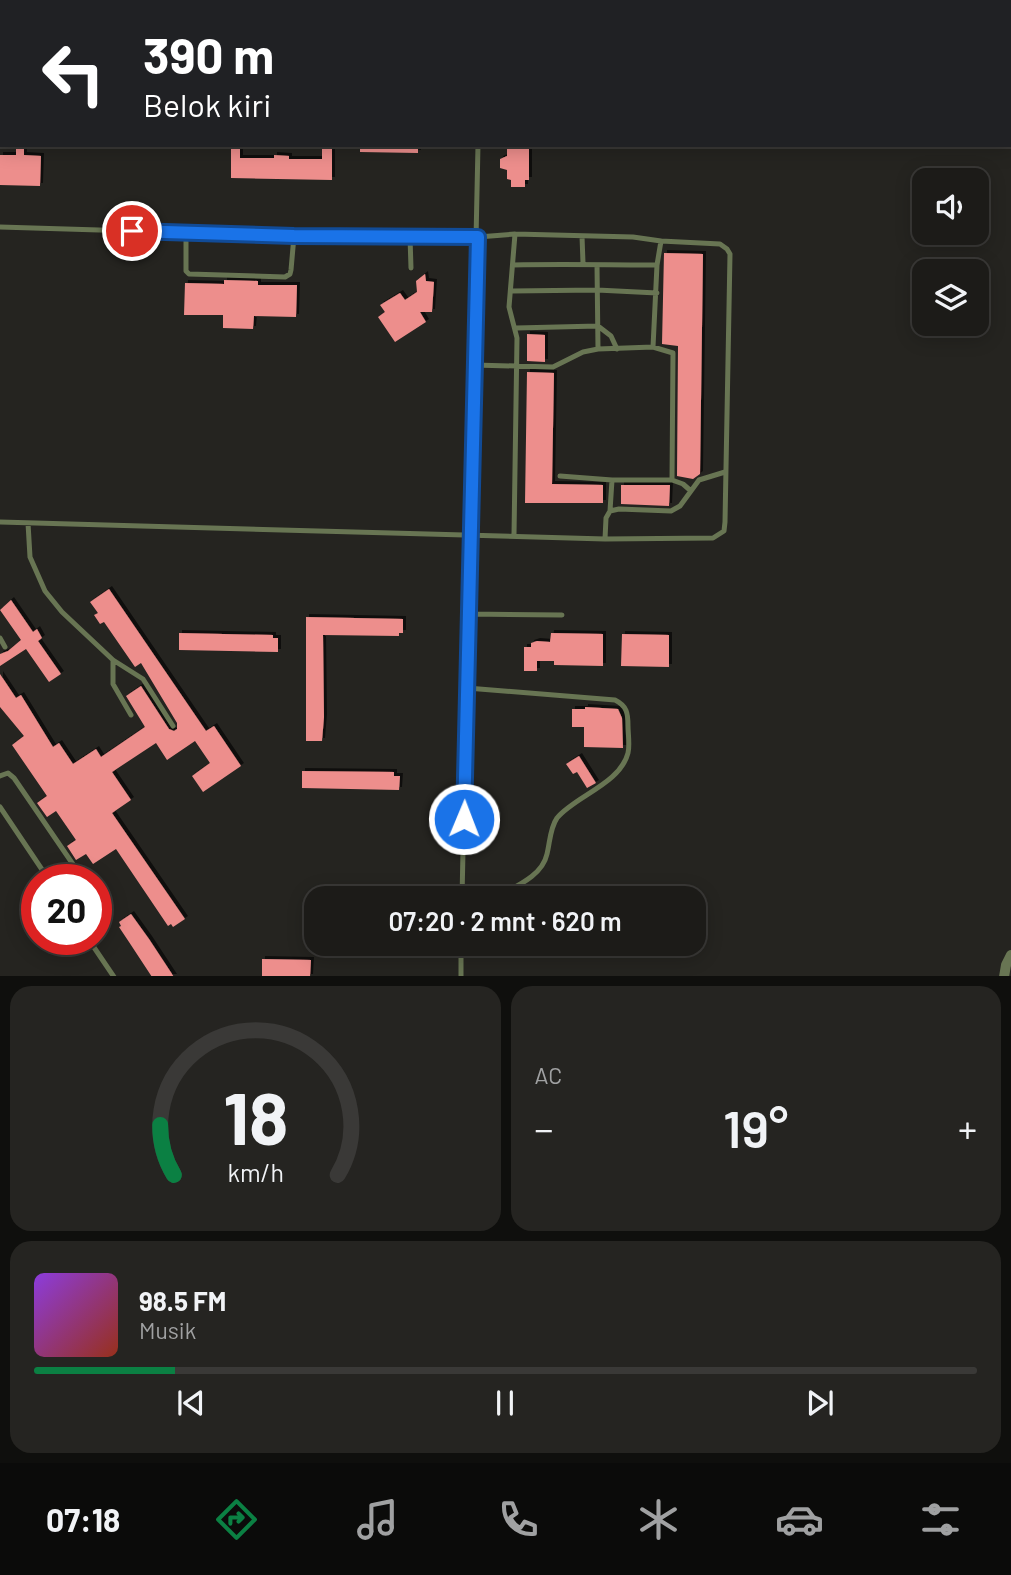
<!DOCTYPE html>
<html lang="id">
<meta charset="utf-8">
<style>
:root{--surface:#1c1b18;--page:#252421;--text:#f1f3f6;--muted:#a0a1a2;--line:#3a3937;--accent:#0b8043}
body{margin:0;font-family:Barlow,sans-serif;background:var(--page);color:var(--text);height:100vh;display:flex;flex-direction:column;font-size:26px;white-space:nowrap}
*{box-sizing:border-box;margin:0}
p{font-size:23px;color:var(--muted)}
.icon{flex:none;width:38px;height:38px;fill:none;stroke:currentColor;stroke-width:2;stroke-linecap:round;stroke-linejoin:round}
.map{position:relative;height:976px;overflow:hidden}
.sheet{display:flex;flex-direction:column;gap:10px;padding:10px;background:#0f0f0d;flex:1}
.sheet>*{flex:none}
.top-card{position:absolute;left:0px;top:0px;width:1012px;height:147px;box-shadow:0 4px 18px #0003,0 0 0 2px var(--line);background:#202124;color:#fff;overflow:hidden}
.tools{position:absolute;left:912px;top:168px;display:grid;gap:14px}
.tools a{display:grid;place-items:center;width:77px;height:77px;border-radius:14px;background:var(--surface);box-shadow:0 4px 18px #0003,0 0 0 2px var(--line);font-size:35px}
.speed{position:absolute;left:21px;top:864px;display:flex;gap:14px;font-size:35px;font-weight:700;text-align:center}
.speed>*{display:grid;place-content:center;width:91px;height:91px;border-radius:50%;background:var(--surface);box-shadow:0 4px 18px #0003,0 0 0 2px var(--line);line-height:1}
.speed .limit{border:10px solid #d22;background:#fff;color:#111}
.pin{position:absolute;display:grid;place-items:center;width:60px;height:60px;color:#fff;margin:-30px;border:4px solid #fff;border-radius:50%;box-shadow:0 2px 7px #0007}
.me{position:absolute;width:77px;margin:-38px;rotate:1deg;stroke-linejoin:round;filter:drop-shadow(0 0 5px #0008)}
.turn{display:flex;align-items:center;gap:24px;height:147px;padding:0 28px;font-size:32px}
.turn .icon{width:91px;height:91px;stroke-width:2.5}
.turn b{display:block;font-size:49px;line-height:60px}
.big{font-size:52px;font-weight:600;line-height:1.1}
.sheet .card{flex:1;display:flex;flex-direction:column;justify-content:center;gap:10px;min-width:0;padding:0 24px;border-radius:21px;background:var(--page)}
.sheet .dial{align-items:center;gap:0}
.dial svg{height:182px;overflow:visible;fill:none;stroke:var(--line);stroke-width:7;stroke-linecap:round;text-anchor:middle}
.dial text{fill:var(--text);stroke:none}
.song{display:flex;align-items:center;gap:21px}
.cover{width:84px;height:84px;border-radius:10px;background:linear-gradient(135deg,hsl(270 70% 55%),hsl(10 70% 35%))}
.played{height:7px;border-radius:4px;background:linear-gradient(90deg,var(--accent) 15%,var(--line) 15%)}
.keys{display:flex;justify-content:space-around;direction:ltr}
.heat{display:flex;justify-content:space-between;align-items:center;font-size:38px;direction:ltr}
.sheet .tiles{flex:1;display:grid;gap:10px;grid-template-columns:1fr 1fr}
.card:last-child{grid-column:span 2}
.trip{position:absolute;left:304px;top:886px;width:402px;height:70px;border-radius:21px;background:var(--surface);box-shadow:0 4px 18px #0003,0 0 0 2px var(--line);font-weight:600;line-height:70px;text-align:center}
.tab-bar{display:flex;height:112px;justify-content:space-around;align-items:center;background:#0b0b0a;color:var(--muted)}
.tab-bar .icon{width:49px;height:49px}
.tab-bar .selected{color:var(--accent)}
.tab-bar b{font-size:32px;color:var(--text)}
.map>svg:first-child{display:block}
.building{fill:#ed8e8c;filter:url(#shadow)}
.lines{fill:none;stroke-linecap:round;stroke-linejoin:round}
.lane{stroke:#687553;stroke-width:5}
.street{stroke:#687553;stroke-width:10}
.route-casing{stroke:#114b97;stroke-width:18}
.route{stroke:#1a73e8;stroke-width:12}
</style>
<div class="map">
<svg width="1011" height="977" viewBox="0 0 1011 977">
<defs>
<filter id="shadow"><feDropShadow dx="3" dy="-3" stdDeviation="0" flood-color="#0009"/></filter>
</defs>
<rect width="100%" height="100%" fill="#252420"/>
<path class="building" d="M16,145h8v10l17,1 -1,30 -40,-1v-30h16z
M231,145h9v13h34v-3l15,1v3h33v-14h10v35l-101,-2z
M360,145h58v8l-58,-1z
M525,145l4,2v33h-4v7h-14v-7l-4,-1v-9l-7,-2v-9l7,-3v-10z
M664,253l39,1 -3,220 -7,5 -16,-3 1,-130 -16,-2z
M425,274l1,7 8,1 -2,30h-12l6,10 -31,20 -17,-25 7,-5 -5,-7 20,-12 5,7 12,-8 -1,-11z
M224,280l34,1v4h39l-1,32 -42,-1 -1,13 -30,-1v-13h-39l1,-32 39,1z
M527,334l18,1v27l-18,-1z
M527,372l27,1 -2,111 51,1v18h-78z
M621,485h49l-1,21 -48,-2z
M109,589l97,142 8,-5 27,40 -38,26 -11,-16 18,-13 -15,-22 -28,19 -11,-17 -44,29 19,28 -19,13 73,106 -12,8 -2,-3 -3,2 -52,-77 -23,15 -7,-10 -10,6 -9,-14 9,-6 -20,-29 -9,6 -10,-14 10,-7 -35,-51 12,-9 -24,-29v-33l16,24 5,-3 32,52 6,-4 14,21 23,-15 5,8 44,-30 -19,-31 15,-10 28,43 5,2 3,-2v-6l-36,-60 -6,4 -31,-45 -4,2 -6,-9 4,-2 -8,-11z
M11,600l22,32 4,-3 5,9 -4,3 23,33 -12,8 -23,-33 -26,17v-12l8,-3 13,-11 -21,-30z
M306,617l97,2v14h-4v3l-76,-1 1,82 -2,24h-16z
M179,633l94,2v3h5v14l-99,-2z
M551,633l52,1v32l-49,-1v-4h-17v10h-13v-24h7v-4l6,-2 13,1z
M622,634l47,1v32l-48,-1z
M585,707l33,2 4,9 1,30 -39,-1v-20h-12v-18h13z
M579,756l17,27 -9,5 -10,-16 -4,2 -7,-10z
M302,771l92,1v4h6l-1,14 -97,-2z
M131,914l18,25 25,38h-22l-23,-35 -10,-15 2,-1 -2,-4z
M262,959l49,1 -1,17h-48z"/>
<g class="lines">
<path class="lane" d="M439,2l17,-2
M480,2l1,-2
M0,30h2
M0,227l294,9 184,1 37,-3 118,3 28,4 59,3 7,5 3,5 -5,268 -1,9 -11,7 -108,1 -605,-17
M186,233v38l3,3 96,3 5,-3 1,-4 3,-34
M582,236l1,27
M410,237l1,31
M513,265c48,-1 96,0 144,0
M597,265l1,84
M512,291l85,-1 60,3
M516,328l82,-2 13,10 6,13
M653,347l20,6 -1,127
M474,365l79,2 30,-15 15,-3 55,-2 4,-82 4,-24
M560,476l52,4h60l11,4 8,7
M610,511l2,-31
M28,523l2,34 15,34 17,21 51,48 30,19 30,47
M514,535l3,-197 -8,-31 6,-73
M605,539l1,-21 4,-7 9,-2 52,2 9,-5 19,-26 26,-8
M468,614l94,1
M0,638l5,9
M113,660v24l18,31
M467,688l148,12c12,6 13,13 13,26 0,8 2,19 0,27 -8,31 -53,43 -71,65 -7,10 -7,24 -10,36 -5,23 -33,33 -52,44
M0,776l8,-3 6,5 67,98 1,4
M0,807l49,73
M462,898l16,-753
M89,940l25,37
M461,977v-34"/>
<path class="street" d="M1009,0l2,2
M1004,977l2,-12 5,-10"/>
</g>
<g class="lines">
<defs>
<path id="route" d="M132,231l162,5 184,1 -14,582"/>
</defs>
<use href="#route" class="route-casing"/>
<use href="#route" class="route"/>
</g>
</svg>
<div class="tools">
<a><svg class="icon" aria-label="sound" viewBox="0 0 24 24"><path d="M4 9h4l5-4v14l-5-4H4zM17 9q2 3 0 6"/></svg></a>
<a><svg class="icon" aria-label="layers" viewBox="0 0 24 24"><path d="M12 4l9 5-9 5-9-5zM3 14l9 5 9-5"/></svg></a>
</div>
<div class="speed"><div class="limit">20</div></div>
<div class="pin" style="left:132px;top:231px;background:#d93025"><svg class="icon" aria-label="arrive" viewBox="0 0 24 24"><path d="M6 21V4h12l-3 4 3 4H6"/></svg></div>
<svg class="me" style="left:464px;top:819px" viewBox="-20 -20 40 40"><circle r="17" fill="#1a73e8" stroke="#fff" stroke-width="3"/><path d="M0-11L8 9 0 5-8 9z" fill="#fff"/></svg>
<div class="trip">07:20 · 2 mnt · 620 m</div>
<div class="top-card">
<div class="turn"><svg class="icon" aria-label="left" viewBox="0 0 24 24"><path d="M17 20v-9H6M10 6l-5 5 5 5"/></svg><div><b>390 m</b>Belok kiri</div></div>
</div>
</div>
<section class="sheet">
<div class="tiles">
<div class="card dial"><svg viewBox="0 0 100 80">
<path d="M14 69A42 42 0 1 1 86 69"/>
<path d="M14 69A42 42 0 0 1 8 47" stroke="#0b8043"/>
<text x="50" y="56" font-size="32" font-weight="700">18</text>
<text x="50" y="72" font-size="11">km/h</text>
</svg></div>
<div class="card"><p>AC</p>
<div class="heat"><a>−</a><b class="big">19°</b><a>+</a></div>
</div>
<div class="card">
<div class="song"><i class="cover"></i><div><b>98.5 FM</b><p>Musik</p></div></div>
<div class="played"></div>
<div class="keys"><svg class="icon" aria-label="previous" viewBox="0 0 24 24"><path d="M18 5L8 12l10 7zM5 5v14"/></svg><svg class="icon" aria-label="pause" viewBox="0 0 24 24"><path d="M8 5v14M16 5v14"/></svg><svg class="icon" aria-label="next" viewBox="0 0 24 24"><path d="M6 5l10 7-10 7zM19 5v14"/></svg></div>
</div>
</div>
</section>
<nav class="tab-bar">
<b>07:18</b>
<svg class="icon selected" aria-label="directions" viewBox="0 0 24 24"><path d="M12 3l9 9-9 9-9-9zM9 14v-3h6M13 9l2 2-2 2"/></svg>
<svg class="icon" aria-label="music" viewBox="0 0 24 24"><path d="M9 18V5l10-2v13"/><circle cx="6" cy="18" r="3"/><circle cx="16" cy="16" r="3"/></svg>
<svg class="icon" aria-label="phone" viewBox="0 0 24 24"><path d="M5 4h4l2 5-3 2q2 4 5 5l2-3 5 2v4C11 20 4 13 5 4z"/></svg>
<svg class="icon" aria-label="climate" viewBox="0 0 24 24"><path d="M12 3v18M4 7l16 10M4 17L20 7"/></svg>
<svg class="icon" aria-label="car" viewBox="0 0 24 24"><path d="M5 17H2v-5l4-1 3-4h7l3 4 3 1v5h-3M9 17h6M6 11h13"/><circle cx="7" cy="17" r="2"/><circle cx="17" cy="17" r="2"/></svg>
<svg class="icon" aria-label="filters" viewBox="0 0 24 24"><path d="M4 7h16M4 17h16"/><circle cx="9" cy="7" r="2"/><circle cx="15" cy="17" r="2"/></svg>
</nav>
